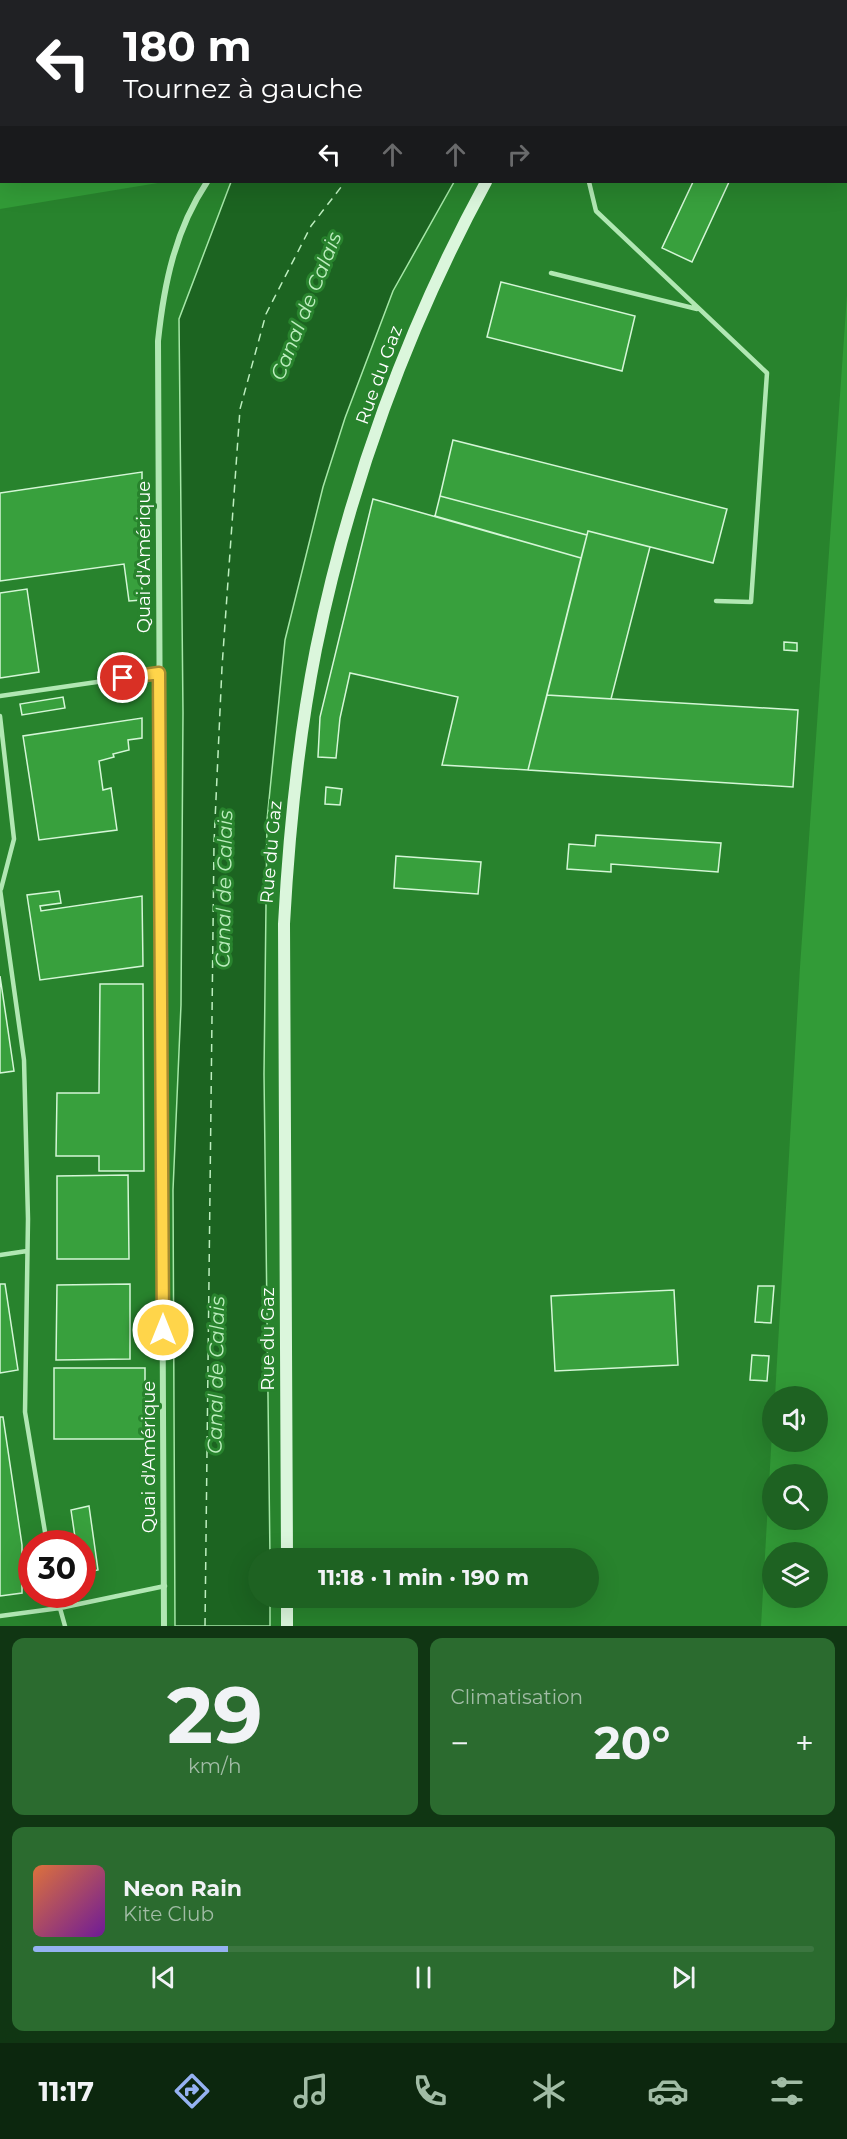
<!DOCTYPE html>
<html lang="fr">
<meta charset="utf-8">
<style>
:root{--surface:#1e6222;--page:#2b6b2f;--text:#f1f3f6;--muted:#a1bca5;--line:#3c7640;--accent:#95b2f1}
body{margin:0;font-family:Montserrat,sans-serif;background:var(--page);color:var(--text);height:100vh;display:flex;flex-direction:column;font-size:22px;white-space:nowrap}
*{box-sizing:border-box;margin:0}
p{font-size:20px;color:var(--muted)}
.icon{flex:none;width:33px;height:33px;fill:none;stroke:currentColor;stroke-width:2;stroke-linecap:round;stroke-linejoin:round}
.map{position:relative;height:1626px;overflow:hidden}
.panel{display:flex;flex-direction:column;gap:12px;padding:12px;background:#103613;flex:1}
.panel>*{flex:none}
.top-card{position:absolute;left:0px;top:0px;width:848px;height:183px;box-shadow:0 6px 24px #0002;background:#202124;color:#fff;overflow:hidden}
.tools{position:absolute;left:762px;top:1386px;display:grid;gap:12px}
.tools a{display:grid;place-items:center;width:66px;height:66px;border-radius:50%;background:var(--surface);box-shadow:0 6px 24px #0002;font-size:30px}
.speed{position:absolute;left:18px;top:1530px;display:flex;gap:12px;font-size:30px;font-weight:700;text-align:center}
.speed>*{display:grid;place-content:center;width:78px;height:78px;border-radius:50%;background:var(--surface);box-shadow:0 6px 24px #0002;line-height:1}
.speed .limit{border:9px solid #d22;background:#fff;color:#111}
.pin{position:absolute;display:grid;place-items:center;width:51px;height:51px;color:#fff;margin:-26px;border:3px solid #fff;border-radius:50%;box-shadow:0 2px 6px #0007}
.me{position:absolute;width:66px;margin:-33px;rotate:0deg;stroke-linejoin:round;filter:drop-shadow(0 0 4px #0008)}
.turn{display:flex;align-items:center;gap:21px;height:126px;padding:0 24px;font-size:27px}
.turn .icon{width:78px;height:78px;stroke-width:2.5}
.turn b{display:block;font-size:42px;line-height:51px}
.lanes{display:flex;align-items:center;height:57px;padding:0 24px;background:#0003;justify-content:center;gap:30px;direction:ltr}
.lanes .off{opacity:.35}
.big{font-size:45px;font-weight:700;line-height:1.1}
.panel .tile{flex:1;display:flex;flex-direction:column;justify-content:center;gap:9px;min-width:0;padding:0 21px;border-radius:12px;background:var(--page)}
.panel .dial{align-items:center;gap:0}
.dial b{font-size:78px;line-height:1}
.song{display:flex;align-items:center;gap:18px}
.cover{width:72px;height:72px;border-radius:9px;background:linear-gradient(135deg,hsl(20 70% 55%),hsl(280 70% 35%))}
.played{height:6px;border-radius:3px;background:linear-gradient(90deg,var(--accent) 25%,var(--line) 25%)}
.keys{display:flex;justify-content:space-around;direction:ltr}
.heat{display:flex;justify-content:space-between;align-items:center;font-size:33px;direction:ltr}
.panel .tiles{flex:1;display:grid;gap:12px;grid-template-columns:1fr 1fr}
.tile:last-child{grid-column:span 2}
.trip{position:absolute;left:248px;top:1548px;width:351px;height:60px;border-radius:30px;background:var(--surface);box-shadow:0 6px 24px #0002;font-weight:700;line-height:60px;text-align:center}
.menu{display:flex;height:96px;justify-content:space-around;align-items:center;background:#0c270e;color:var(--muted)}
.menu .icon{width:42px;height:42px}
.menu .active{color:var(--accent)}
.menu b{font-size:27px;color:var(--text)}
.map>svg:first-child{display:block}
.green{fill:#329b37;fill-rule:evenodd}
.water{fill:#1c6421;stroke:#a6e7a8;stroke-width:1.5}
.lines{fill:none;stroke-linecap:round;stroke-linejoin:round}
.ferry{stroke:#bdeebf;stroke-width:1.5;stroke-dasharray:8 6;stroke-linecap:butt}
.building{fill:#38a03d;stroke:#d4f6d6;stroke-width:1.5}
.lane{stroke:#b1e7b3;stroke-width:4.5}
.street{stroke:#b1e7b3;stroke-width:6}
.secondary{stroke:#dbf6dc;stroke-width:12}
.route-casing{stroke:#a68a30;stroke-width:15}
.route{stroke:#ffd54a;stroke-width:10}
.labels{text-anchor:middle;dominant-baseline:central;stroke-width:6;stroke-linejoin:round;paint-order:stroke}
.street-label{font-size:18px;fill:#fff;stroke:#28832d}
.water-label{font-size:20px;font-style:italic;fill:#bdeebf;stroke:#28832d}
</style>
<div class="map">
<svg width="847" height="1626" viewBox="0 0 847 1626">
<rect width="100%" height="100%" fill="#28832d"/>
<path class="green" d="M0,0h423l-421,2v180h162l-164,27z
M847,295v1331h-86l11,-194v10h46v-46h-43l25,-429zM772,1474h46v46h-46zM772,1552h46v46h-46z"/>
<path class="water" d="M231,182h223l-61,109 -48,127 -22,69 -38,153 -18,180 -3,254 6,484h-12v40h12v28h-95l-2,-436 8,-185 2,-292 -4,-394z"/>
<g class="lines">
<path class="ferry" d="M508,2l2,-2
M205,1626l9,-783 8,-176 18,-258 26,-95 45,-88 34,-44"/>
</g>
<path class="building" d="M693,182h36l-37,80 -30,-14z
M501,282l134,34 -13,55 -135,-34z
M453,440l274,69 -14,54 -125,-32 -1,4 -147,-39z
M142,472v128l-13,1 -5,-37 -124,17v-88z
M440,496l147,39 -6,23 -146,-42z
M373,499l208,59 -53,212 -86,-5 16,-68 -108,-24 -10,45 -4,40 -18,-1 2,-40z
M588,531l62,16 -39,152 -64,-4z
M27,589l12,83 -39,6v-85z
M784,642l13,1v8l-13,-1z
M547,695l251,15 -5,77 -265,-17z
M63,697l2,11 -43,7 -2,-11z
M142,718v20l-14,2 1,10 -16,4 1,3 -15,4 4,29 8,-2 6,42 -78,10 -16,-104z
M326,787l16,2 -2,16 -15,-1z
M596,835l125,8 -3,29 -107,-8v8l-44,-3 2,-25 26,2z
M396,856l85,6 -3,32 -84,-6z
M59,891l2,12 -21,3 1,5 101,-15 1,70 -103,14 -13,-85z
M0,976l14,95 -14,2z
M100,984h43l1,187h-45v-15h-43l1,-63h42z
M128,1175l1,84h-72v-83z
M0,1284h5l13,86 -18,3z
M130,1284v75l-74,1 1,-75z
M758,1286h16l-3,37 -16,-1z
M674,1290l4,75 -123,6 -4,-75z
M752,1355l17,1 -2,25 -17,-1z
M54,1368h91v71h-91z
M0,1417h3l19,128v48l-22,3z
M89,1506l9,64 -16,3v-29h-6l-5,-34z"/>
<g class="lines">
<path class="lane" d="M589,182l7,29 171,162 -16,229 -35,-1
M551,273l146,36
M0,696l159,-23
M0,716l14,123 -13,50
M0,889l24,171 4,159 -3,193 22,132
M0,1255l27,-4
M56,1594l9,32
M0,1616l60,-8 105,-22"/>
<path class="street" d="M401,2l2,-2
M846,64l1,-1
M164,1626l-6,-1285c6,-57 17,-111 49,-159"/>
<path class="secondary" d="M614,2l1,-2
M287,1558l-3,-634c5,-92 14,-184 32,-275 33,-162 91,-322 170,-467
M287,1626v-28"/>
</g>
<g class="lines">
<defs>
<path id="route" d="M123,678l36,-5 4,657"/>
</defs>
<use href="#route" class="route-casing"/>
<use href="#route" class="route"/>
</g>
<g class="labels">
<g class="street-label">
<text transform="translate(379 375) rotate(-70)">Rue du Gaz</text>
<text transform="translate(144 557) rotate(-90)">Quai d'Amérique</text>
<text transform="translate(271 852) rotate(-85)">Rue du Gaz</text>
<text transform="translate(268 1339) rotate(-90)">Rue du Gaz</text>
<text transform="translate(149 1457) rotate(-90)">Quai d'Amérique</text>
</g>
<g class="water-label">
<text transform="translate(306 306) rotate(-68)">Canal de Calais</text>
<text transform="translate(224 889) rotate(-89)">Canal de Calais</text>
<text transform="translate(216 1375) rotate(-89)">Canal de Calais</text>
</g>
</g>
</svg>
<div class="tools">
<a><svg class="icon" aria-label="sound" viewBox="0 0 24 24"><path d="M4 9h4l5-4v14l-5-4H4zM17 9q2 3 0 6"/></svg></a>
<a><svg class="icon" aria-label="search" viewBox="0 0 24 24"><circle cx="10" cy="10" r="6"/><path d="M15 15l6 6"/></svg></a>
<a><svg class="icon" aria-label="layers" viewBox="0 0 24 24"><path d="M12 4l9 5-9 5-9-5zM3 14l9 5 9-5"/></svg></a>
</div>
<div class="speed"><div class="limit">30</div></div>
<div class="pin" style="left:123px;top:678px;background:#d93025"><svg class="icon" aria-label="arrive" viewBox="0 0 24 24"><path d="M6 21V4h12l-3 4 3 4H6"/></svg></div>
<svg class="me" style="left:163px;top:1330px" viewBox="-20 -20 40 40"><circle r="17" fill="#ffd54a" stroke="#fff" stroke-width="3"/><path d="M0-11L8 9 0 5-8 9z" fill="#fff"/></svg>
<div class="trip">11:18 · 1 min · 190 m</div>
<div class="top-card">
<div class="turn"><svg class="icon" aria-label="left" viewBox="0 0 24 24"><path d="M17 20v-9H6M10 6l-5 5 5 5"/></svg><div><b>180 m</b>Tournez à gauche</div></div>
<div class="lanes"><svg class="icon" aria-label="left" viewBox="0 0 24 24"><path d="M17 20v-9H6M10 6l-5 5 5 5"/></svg><svg class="icon off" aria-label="ahead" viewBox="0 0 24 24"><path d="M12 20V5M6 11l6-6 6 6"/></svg><svg class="icon off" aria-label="ahead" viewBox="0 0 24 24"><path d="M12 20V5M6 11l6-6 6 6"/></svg><svg class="icon off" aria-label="right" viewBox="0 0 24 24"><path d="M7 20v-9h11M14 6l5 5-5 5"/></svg></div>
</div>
</div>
<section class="panel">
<div class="tiles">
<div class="tile dial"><b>29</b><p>km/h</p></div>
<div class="tile"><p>Climatisation</p>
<div class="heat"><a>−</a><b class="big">20°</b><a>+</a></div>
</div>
<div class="tile">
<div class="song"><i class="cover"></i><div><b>Neon Rain</b><p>Kite Club</p></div></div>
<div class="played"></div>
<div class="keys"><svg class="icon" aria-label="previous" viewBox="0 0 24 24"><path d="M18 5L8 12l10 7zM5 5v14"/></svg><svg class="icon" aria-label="pause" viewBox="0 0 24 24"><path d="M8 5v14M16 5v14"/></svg><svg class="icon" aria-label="next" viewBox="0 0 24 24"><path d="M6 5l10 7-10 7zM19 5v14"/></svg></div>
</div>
</div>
</section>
<nav class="menu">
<b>11:17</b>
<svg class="icon active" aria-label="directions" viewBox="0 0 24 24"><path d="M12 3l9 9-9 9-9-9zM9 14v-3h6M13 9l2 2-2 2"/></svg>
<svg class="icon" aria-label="music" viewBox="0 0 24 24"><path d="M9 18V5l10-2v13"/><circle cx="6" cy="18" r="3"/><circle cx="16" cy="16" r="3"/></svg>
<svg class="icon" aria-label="phone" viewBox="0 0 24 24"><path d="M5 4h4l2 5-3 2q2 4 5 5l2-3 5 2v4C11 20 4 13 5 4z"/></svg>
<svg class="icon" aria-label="climate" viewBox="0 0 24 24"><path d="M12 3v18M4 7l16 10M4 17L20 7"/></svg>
<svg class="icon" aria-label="car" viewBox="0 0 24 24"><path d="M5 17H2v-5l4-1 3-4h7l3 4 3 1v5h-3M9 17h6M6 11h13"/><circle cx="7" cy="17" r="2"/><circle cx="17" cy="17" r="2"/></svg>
<svg class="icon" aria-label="filters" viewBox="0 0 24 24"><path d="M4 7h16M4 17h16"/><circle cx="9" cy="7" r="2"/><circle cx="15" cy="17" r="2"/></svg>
</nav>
